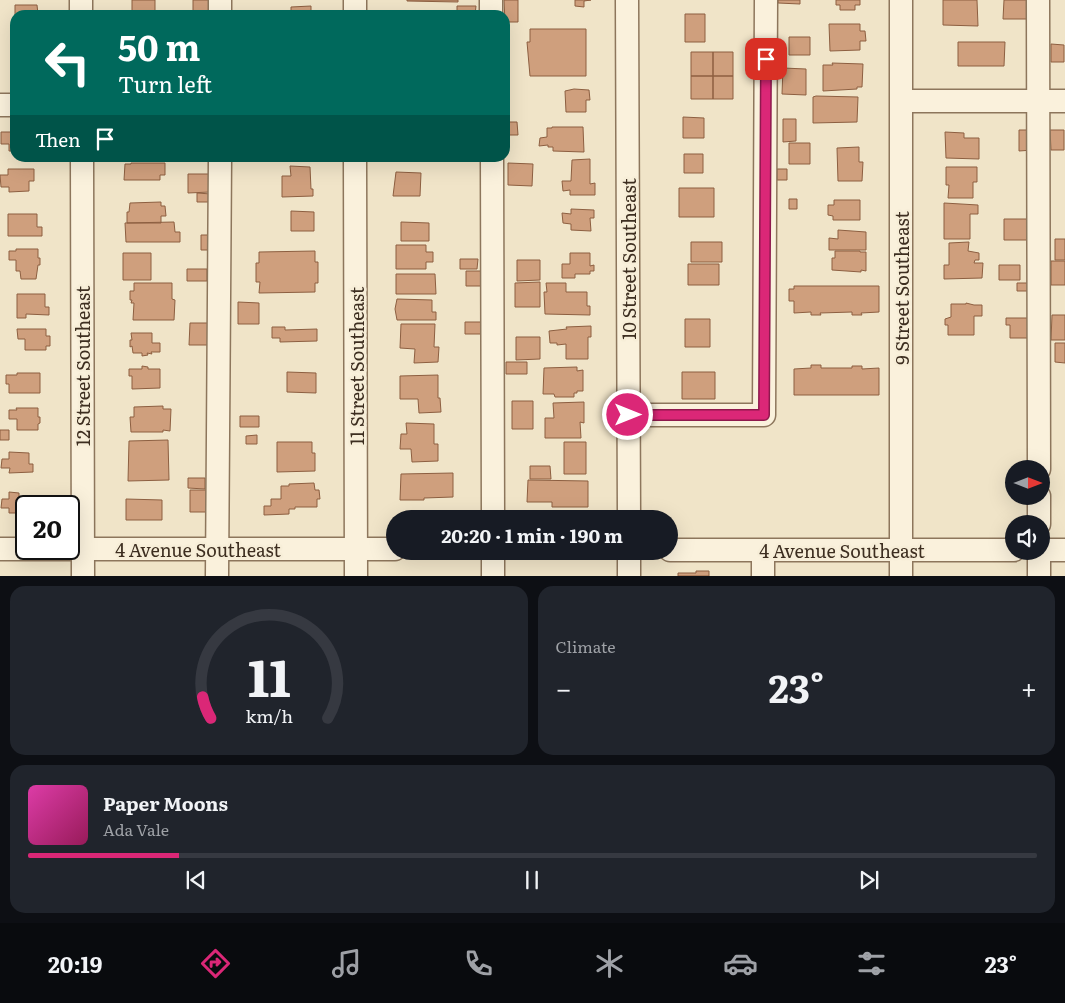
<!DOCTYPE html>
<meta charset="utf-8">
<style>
:root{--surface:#171b24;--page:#20242c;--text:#f1f3f6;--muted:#9ea1a6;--line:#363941;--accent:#db2777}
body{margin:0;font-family:Literata,serif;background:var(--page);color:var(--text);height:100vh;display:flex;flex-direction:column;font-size:19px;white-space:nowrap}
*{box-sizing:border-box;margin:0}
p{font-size:16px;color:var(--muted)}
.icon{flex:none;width:28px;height:28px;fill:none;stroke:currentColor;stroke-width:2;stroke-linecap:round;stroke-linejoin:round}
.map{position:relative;height:576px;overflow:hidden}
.panel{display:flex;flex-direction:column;gap:10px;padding:10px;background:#0d0f14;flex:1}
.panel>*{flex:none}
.hud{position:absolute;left:10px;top:10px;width:500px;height:152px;border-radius:15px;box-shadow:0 5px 20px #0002;background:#00695c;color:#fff;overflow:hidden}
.needle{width:32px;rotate:90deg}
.buttons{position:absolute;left:1005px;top:460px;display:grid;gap:10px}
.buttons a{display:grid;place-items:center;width:45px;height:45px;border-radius:50%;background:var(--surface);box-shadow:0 5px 20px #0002;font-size:25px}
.speed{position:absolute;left:15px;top:495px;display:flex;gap:10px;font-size:25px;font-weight:700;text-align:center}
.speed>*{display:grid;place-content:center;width:65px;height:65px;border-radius:50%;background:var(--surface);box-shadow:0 5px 20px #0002;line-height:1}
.speed .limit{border:2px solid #111;border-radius:8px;background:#fff;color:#111}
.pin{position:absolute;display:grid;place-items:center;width:42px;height:42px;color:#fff;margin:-21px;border-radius:10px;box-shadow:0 2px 8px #0006}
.me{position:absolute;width:55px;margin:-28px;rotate:90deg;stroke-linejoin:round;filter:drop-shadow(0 0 4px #0008)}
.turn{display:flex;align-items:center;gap:18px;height:105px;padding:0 25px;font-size:22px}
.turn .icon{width:65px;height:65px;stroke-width:2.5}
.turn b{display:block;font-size:35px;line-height:42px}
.then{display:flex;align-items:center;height:48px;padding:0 25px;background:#0003;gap:10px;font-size:19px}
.big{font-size:38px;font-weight:700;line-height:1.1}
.panel .widget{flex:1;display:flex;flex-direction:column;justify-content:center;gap:8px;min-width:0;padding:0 18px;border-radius:15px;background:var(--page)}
.panel .dial{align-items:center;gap:0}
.dial svg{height:130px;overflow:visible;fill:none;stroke:var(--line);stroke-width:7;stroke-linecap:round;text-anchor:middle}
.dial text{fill:var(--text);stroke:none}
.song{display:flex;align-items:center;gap:15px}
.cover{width:60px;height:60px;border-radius:8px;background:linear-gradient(135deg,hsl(320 70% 55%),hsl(330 70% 35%))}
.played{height:5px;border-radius:2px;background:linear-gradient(90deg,var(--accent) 15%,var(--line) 15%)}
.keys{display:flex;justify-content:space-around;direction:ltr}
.heat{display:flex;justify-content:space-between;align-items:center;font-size:28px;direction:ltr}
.panel .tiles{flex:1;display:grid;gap:10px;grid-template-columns:1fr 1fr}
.widget:last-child{grid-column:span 2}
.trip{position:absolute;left:386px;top:510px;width:292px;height:50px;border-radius:25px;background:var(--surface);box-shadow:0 5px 20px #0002;font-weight:700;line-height:50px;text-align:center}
.tab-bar{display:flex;height:80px;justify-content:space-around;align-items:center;background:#090b0e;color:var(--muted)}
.tab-bar .icon{width:35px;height:35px}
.tab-bar .selected{color:var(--accent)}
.tab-bar b{font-size:22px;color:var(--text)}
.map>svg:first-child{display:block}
.building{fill:#cf9f7d;stroke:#8d5f41}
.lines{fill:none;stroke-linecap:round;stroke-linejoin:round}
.minor-casing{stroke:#8d765c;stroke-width:25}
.minor{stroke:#faf1dc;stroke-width:22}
.route-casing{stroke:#8e194d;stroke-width:12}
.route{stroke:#db2777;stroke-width:9}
.labels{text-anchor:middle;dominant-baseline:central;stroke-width:5;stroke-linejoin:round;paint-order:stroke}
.street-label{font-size:18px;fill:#3d2e20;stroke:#f7eed8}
</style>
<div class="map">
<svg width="1065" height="576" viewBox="0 0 1065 576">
<rect width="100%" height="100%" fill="#f0e4c8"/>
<path class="building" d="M132,0h23v15h-26l3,-1z
M193,0h17v15h-17z
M407,0h51v2l-51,-1z
M504,0h14v22h-13z
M575,0h16l-7,1v6l-9,-1z
M778,0h22v4l-22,-1z
M836,0h24v5h-5v5h-15v-5h-4z
M943,0h34l1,26 -35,-1z
M1004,0h23v19h-24z
M15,5h22l1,9 3,1h-26z
M311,6v9h-20v-8z
M457,6h19l-1,9h-18z
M412,11l13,2v2h-28v-2z
M685,14h20v28h-20z
M829,24h31v7h5l1,10h-6v9l-30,1z
M530,29h56v47h-56l-3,-34h3z
M789,37h21v18h-21z
M958,42h47l-1,24h-46z
M1051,44l13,1v17h-13z
M691,52h22v24h-22z
M713,52h20v24h-20z
M832,63l31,1 -1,23h-5v2l-34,2v-26h10z
M783,68l23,1v26l-24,-1z
M691,76h22v23h-22z
M713,76h20v23h-20z
M574,89l15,1 1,10h-4v12h-20l-1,-21z
M816,96l42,1 -1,25 -44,1v-26z
M683,117l21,1v20h-21z
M783,119h13v22l-13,1z
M505,122h12l1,13h-13z
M552,127h31l1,25 -31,-1v-4h-5v-2l-9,1 1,-8 7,-1v-9h5z
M12,129h3v22h-6v-7h-8v-12h11z
M1019,130h14v20l-14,1z
M1050,130h14v20h-13z
M945,132l19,1v5h15v21l-33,-1z
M789,143h21v21h-21z
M859,147v15h4l-1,19h-24l-1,-33z
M684,154h19v19h-19z
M590,159v25l5,-1v12h-25v-5l-7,1 -1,-10h9l1,-21z
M131,163h34v12h-5v5h-36l1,-16h6z
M508,163l25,1 -1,22 -24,-1z
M290,166l20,1 1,22h2v7l-31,1v-21h9z
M946,167h31v15h-4v16h-25l1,-13h-3z
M8,169h26v12h-5v10l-20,1v-5h-8l-1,-12h8z
M777,169h10v11h-10z
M396,172l25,1 -1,23h-27z
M188,174h22v18l-22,1z
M679,188h35v29h-35z
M197,193l14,1v8h-14z
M789,199h8v10h-8z
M834,200h26v20h-27v-4l-5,-1v-10h6z
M161,202v4h4l1,10h-5v7h-34v-11h2l1,-9z
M944,203l34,2v9h-8v25h-26z
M571,209l23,1v8h-4l1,13 -20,-1v-6l-8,-1 -1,-10 9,1z
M291,211l23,1v19h-23z
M8,214h29v13h5v9h-34z
M1004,219h26v21h-26z
M174,222l1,10h5v10h-54l-1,-19z
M401,222l28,1v18h-28z
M838,230l28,2v18h-37v-12l9,1z
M201,235h13v15h-13z
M1055,239h10v21h-10z
M691,242h31v20h-31z
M969,242l-1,9 11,2v7h-4l-1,3h9l-1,15 -38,1v-14h5v-22z
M396,245h30v7h7v10h-7v7h-30z
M16,249h22v9h2v7h-2l-2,14h-15l-1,-8h-4v-11h-7v-9h7z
M315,251v11h3v21h-3v9l-56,1 1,-11h-4v-19h3v-11z
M835,251h25v1h6v19l-5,-1v2l-29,-2v-12h3z
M123,253h28v27h-28z
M570,253h20v13l4,-1v6h-4v3h-15v4h-13v-14h8z
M460,259h18l-1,10h-17z
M517,260h23v20l-23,1z
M1051,261h14v24h-14z
M688,264h31v21h-31z
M999,265h21v15h-21z
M187,269h20v12h-20z
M466,271h18v15h-18z
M396,274h39l1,20h-40z
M540,282v25h-25v-24z
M134,283h38v16l3,1 -1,20h-41l1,-17h-3l1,-3h-2v-9h4z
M546,283h20v9h21v14h3v9l-45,-1 -1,-22h3z
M1017,283h11l1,8h-12z
M794,286h85v26l-18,1 1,2h-10v-3l-32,1 1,2h-10v-3l-17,1v-12h-5v-12h5z
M17,294h28v13h4v8l-23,-1v4h-9z
M397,299l35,1v12h4v8h-39l-2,-11z
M238,302l21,1v21h-21z
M966,303l8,2h8v11h-8v19h-26v-10h-3v-6l6,-2v-13h15z
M1052,315h13v25h-14z
M1006,318h22l1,20h-19v-13h-4z
M685,319h25v28h-25z
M465,322h18v12h-18z
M190,323h21v22h-22z
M401,324h34l-1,23h5l-1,15 -24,1 1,-14 -15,-1z
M591,326v11h-3v22h-22v-15l-9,1v-2h-7l-1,-12 18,-2 -1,-2z
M272,327h13v3l32,-1v12l-37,1v-4h-8z
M17,329h29v7h4v10h-4v4h-21v-11h-7z
M131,333h21v10h8v9h-9l1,2 -5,-1 1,2 -6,1v-3h-9l-1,-7 -2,1v-7h2z
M516,337h24v22l-24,1z
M1055,343h10v20l-10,-1z
M506,362h21v12h-21z
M811,365h10v3h31v-2h10v3l17,-1v27h-85v-26l17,-1z
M142,366l6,1v2h12v19l-28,1v-13h-3v-7h13z
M577,367v4l6,-1v21h-6v2h-3v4h-19l-1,-3h-11l1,-26z
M287,372l29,1v20l-29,-1z
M682,372h33v27h-33z
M17,373h23v20h-31v-9h-3v-9h11z
M438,375v23h2l1,14 -22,1 -1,-14h-18v-23z
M512,401h21v28h-21z
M584,402v21l-4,-1 1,16h-36v-20h9l-1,-15z
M163,406v3h8l-1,22 -7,-1v2h-32l-1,-15h4v-10z
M16,408h22v9h2v6l-2,1v6h-21v-11h-8v-9h8z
M240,416h19v11h-19z
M406,423l28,1v20h4v17l-26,1 -1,-13h-11l1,-15h6z
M0,430h9v10h-9z
M257,435v9h-11v-8z
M168,440l1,40 -41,1 1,-40z
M277,442h35v11h3v18l-38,1z
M564,442h22v32h-22z
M9,452l20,1v11h4v8l-24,1 1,-5h-9l1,-9h7z
M530,466h20l1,13h-21z
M453,473v24l-29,1v2h-24l1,-26z
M188,478h17v11l-17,-1z
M528,480l60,1v26h-36v-5h-25z
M314,483l1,7h4l1,9h-3v8h-22v2h-6v5l-25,1v-9h7v-7h10v-13h8v-2z
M190,490h21v22h-21z
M9,492l10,1v20h-10v-5h-8l1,-9h7z
M126,499l36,1v20h-36z
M696,571h13v5h-31v-3h18z"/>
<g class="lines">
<defs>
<path id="minor" d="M81,0v15
M220,0v15
M355,0v15
M491,0v15
M627,0l2,519
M901,0v576
M1038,0l1,469
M901,101h164
M0,105h15
M82,158l1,418
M355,158l1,418
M492,158l1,361
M628,415h136l2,-415
M1039,496v28
M0,549h395
M670,550h344
M763,550v26
M1041,550h24
M629,551v25
M1039,551v25
M217,576l3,-418
M493,576v-25"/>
</defs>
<use href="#minor" class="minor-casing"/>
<use href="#minor" class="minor"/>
</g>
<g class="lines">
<defs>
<path id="route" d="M628,415h136l2,-356"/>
</defs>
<use href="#route" class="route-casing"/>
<use href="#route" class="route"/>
</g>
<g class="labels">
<g class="street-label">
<text transform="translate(628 259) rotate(-90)">10 Street Southeast</text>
<text transform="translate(901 288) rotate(-90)">9 Street Southeast</text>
<text transform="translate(82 366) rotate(-90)">12 Street Southeast</text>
<text transform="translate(356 366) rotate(-90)">11 Street Southeast</text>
<text x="198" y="549">4 Avenue Southeast</text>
<text x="842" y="550">4 Avenue Southeast</text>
</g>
</g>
</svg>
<div class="buttons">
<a><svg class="needle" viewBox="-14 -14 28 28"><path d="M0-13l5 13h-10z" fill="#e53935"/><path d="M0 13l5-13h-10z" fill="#9ea1a6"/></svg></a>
<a><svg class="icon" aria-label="sound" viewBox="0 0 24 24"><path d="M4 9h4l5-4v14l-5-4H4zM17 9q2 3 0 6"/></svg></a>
</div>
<div class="speed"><div class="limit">20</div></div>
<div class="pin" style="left:766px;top:59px;background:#d93025"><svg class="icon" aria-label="arrive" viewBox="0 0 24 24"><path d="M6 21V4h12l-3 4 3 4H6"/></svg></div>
<svg class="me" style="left:628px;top:415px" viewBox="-20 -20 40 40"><circle r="17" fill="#db2777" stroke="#fff" stroke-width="3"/><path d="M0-11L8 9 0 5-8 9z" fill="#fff"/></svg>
<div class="trip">20:20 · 1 min · 190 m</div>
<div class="hud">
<div class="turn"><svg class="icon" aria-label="left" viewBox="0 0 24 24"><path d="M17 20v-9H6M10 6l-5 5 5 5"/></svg><div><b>50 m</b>Turn left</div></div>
<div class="then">Then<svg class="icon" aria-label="arrive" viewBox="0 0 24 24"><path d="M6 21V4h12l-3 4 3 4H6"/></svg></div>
</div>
</div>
<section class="panel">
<div class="tiles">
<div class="widget dial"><svg viewBox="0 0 100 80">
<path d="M14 69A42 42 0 1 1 86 69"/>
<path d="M14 69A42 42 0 0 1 9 56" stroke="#db2777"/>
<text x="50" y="56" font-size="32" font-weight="700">11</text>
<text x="50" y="72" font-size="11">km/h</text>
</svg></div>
<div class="widget"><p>Climate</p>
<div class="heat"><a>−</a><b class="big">23°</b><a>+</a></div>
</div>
<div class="widget">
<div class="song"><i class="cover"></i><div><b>Paper Moons</b><p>Ada Vale</p></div></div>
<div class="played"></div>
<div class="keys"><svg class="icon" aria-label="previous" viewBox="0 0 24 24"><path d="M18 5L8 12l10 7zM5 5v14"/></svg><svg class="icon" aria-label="pause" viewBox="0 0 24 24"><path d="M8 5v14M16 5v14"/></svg><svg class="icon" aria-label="next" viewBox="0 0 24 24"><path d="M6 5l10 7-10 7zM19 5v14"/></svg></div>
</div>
</div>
</section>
<nav class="tab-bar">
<b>20:19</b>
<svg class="icon selected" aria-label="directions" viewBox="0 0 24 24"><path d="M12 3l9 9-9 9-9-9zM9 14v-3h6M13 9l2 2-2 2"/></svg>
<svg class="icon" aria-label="music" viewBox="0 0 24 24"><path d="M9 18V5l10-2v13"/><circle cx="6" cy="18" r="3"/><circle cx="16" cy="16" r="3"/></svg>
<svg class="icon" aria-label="phone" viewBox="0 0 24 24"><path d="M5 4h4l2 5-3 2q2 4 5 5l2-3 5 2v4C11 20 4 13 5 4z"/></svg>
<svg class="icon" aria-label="climate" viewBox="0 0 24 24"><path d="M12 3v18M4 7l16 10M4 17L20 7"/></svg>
<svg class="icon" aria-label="car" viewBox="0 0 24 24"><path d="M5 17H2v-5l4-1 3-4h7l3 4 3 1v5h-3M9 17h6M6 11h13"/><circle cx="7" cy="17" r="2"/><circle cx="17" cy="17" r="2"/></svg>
<svg class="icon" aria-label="filters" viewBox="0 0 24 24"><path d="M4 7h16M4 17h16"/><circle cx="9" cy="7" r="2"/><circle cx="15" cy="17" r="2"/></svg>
<b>23°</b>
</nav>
